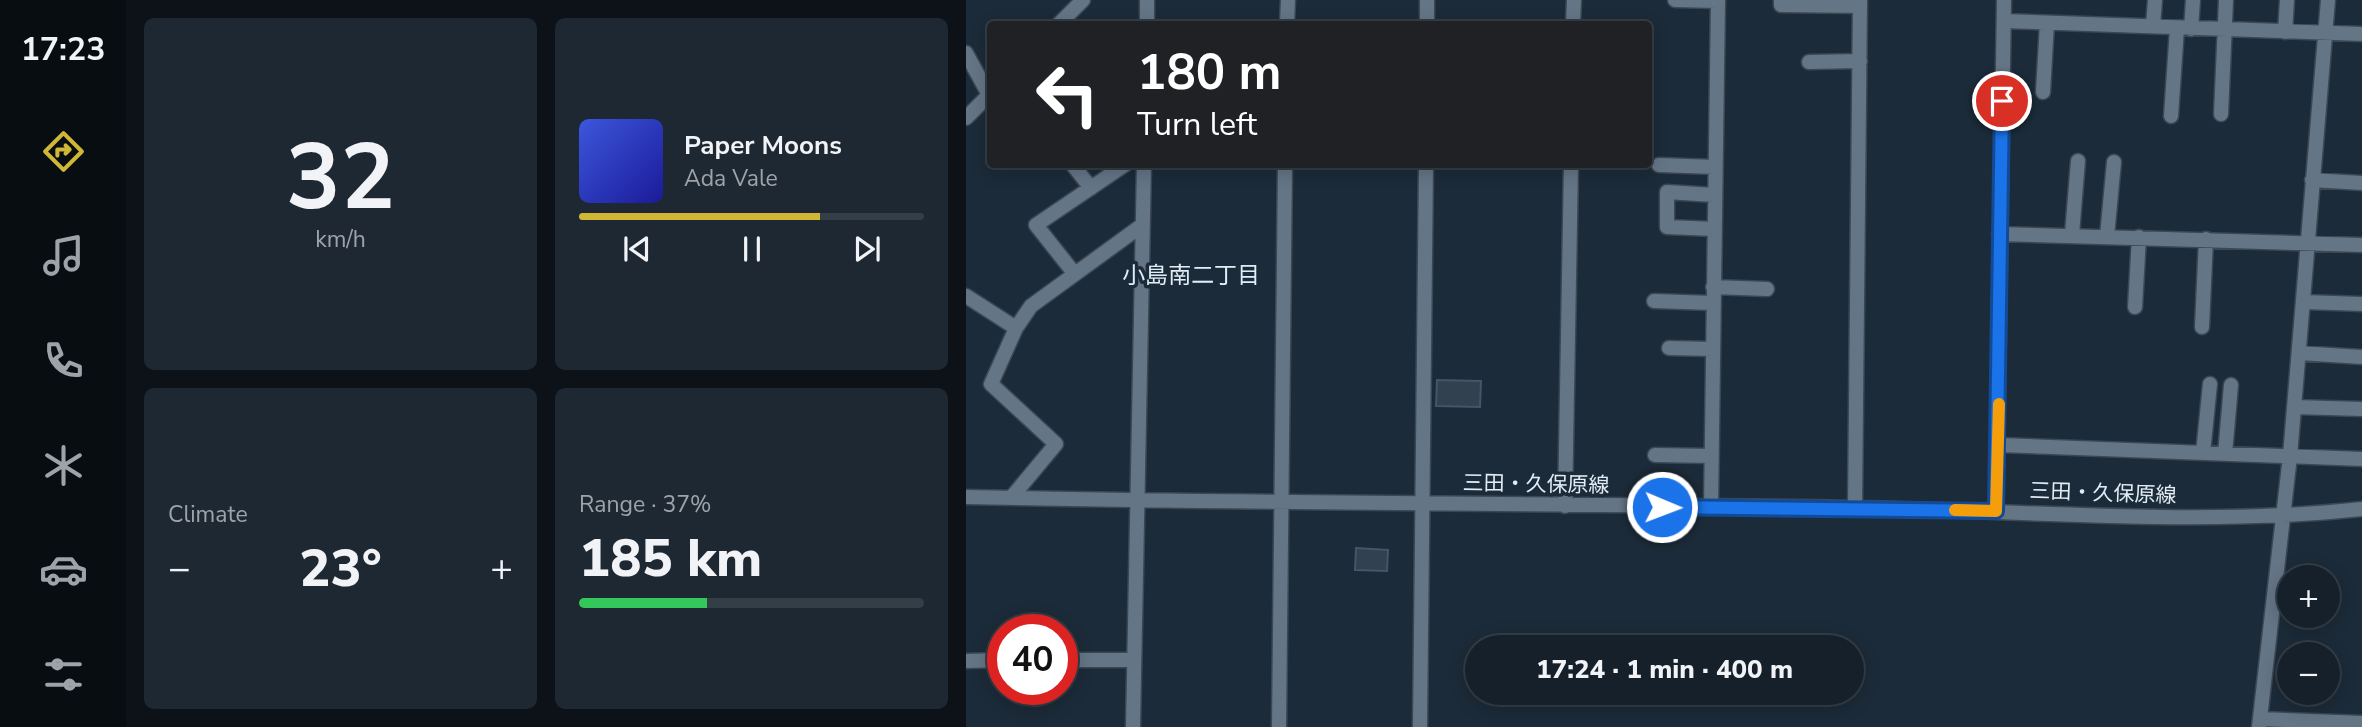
<!DOCTYPE html>
<meta charset="utf-8">
<style>
:root{--surface:#15202b;--page:#1e2833;--text:#f1f3f6;--muted:#9da3a9;--line:#343e47;--accent:#d1b736}
body{margin:0;font-family:"Nunito Sans","Noto Sans JP",sans-serif;background:var(--page);color:var(--text);height:100vh;display:flex;flex-direction:column;font-size:26px;white-space:nowrap}
*{box-sizing:border-box;margin:0}
p{font-size:23px;color:var(--muted)}
.icon{flex:none;width:38px;height:38px;fill:none;stroke:currentColor;stroke-width:2;stroke-linecap:round;stroke-linejoin:round}
.map{position:relative;flex:1;overflow:hidden}
.drawer{display:flex;flex-direction:column;gap:18px;padding:18px;background:#0c1218;width:840px}
.drawer>*{flex:none}
.hud{position:absolute;left:21px;top:21px;width:665px;height:147px;border-radius:7px;box-shadow:0 4px 18px #0003,0 0 0 2px var(--line);background:#202124;color:#fff;overflow:hidden}
.controls{position:absolute;left:1311px;top:565px;display:grid;gap:14px}
.controls a{display:grid;place-items:center;width:63px;height:63px;border-radius:50%;background:var(--surface);box-shadow:0 4px 18px #0003,0 0 0 2px var(--line);font-size:35px}
.speed{position:absolute;left:21px;top:614px;display:flex;gap:14px;font-size:35px;font-weight:700;text-align:center}
.speed>*{display:grid;place-content:center;width:91px;height:91px;border-radius:50%;background:var(--surface);box-shadow:0 4px 18px #0003,0 0 0 2px var(--line);line-height:1}
.speed .limit{border:10px solid #d22;background:#fff;color:#111}
.pin{position:absolute;display:grid;place-items:center;width:60px;height:60px;color:#fff;margin:-30px;border:4px solid #fff;border-radius:50%;box-shadow:0 2px 7px #0007}
.me{position:absolute;width:77px;margin:-38px;rotate:91deg;stroke-linejoin:round;filter:drop-shadow(0 0 5px #0008)}
.turn{display:flex;align-items:center;gap:24px;height:147px;padding:0 35px;font-size:32px}
.turn .icon{width:91px;height:91px;stroke-width:2.5}
.turn b{display:block;font-size:49px;line-height:60px}
.big{font-size:52px;font-weight:800;line-height:1.1}
.drawer .widget{flex:1;display:flex;flex-direction:column;justify-content:center;gap:10px;min-width:0;padding:0 24px;border-radius:10px;background:var(--page)}
.drawer .dial{align-items:center;gap:0}
.dial b{font-size:91px;line-height:1}
.song{display:flex;align-items:center;gap:21px}
.cover{width:84px;height:84px;border-radius:10px;background:linear-gradient(135deg,hsl(230 70% 55%),hsl(240 70% 35%))}
.played{height:7px;border-radius:4px;background:linear-gradient(90deg,var(--accent) 70%,var(--line) 70%)}
.keys{display:flex;justify-content:space-around;direction:ltr}
.heat{display:flex;justify-content:space-between;align-items:center;font-size:38px;direction:ltr}
.charge{height:10px;border-radius:5px;background:linear-gradient(90deg,#34c759 37%,var(--line) 0)}
.drawer .tiles{flex:1;display:grid;gap:18px;grid-template-columns:repeat(2,1fr)}
.trip{position:absolute;left:499px;top:635px;width:399px;height:70px;border-radius:35px;background:var(--surface);box-shadow:0 4px 18px #0003,0 0 0 2px var(--line);font-weight:800;line-height:70px;text-align:center}
main{display:flex;flex:1;min-height:0}
.tabs{display:flex;flex-direction:column;width:126px;justify-content:space-around;align-items:center;background:#080d11;color:var(--muted)}
.tabs .icon{width:49px;height:49px}
.tabs .selected{color:var(--accent)}
.tabs b{font-size:32px;color:var(--text)}
.map>svg:first-child{display:block}
.building{fill:#314150;stroke:#455565;stroke-width:2}
.lines{fill:none;stroke-linecap:round;stroke-linejoin:round}
.minor-casing{stroke:#3b4753;stroke-width:17}
.minor{stroke:#647586;stroke-width:14}
.route-casing{stroke:#114b97;stroke-width:18}
.route{stroke:#1a73e8;stroke-width:12}
.slow{stroke:#f59e0b;stroke-width:12}
.labels{text-anchor:middle;dominant-baseline:central;stroke-width:7;stroke-linejoin:round;paint-order:stroke}
.street-label{font-size:21px;fill:#e2ecf5;stroke:#1c2b39}
.neighbourhood-label{font-size:23px;fill:#e2ecf5;stroke:#1c2b39}
</style>
<main>
<nav class="tabs">
<b>17:23</b>
<svg class="icon selected" aria-label="directions" viewBox="0 0 24 24"><path d="M12 3l9 9-9 9-9-9zM9 14v-3h6M13 9l2 2-2 2"/></svg>
<svg class="icon" aria-label="music" viewBox="0 0 24 24"><path d="M9 18V5l10-2v13"/><circle cx="6" cy="18" r="3"/><circle cx="16" cy="16" r="3"/></svg>
<svg class="icon" aria-label="phone" viewBox="0 0 24 24"><path d="M5 4h4l2 5-3 2q2 4 5 5l2-3 5 2v4C11 20 4 13 5 4z"/></svg>
<svg class="icon" aria-label="climate" viewBox="0 0 24 24"><path d="M12 3v18M4 7l16 10M4 17L20 7"/></svg>
<svg class="icon" aria-label="car" viewBox="0 0 24 24"><path d="M5 17H2v-5l4-1 3-4h7l3 4 3 1v5h-3M9 17h6M6 11h13"/><circle cx="7" cy="17" r="2"/><circle cx="17" cy="17" r="2"/></svg>
<svg class="icon" aria-label="filters" viewBox="0 0 24 24"><path d="M4 7h16M4 17h16"/><circle cx="9" cy="7" r="2"/><circle cx="15" cy="17" r="2"/></svg>
</nav>
<section class="drawer">
<div class="tiles">
<div class="widget dial"><b>32</b><p>km/h</p></div>
<div class="widget">
<div class="song"><i class="cover"></i><div><b>Paper Moons</b><p>Ada Vale</p></div></div>
<div class="played"></div>
<div class="keys"><svg class="icon" aria-label="previous" viewBox="0 0 24 24"><path d="M18 5L8 12l10 7zM5 5v14"/></svg><svg class="icon" aria-label="pause" viewBox="0 0 24 24"><path d="M8 5v14M16 5v14"/></svg><svg class="icon" aria-label="next" viewBox="0 0 24 24"><path d="M6 5l10 7-10 7zM19 5v14"/></svg></div>
</div>
<div class="widget"><p>Climate</p>
<div class="heat"><a>−</a><b class="big">23°</b><a>+</a></div>
</div>
<div class="widget"><p>Range · 37%</p><b class="big">185 km</b><div class="charge"></div></div>
</div>
</section>
<div class="map">
<svg width="1396" height="727" viewBox="0 0 1396 727">
<rect width="100%" height="100%" fill="#1c2b39"/>
<path class="building" d="M471,380l44,1 -1,26 -44,-1z
M390,548l32,2 -1,21 -32,-1z"/>
<g class="lines">
<defs>
<path id="minor" d="M181,0v24
M709,0l43,1
M815,0v5l79,1
M1038,21l358,13
M93,24l24,-24
M321,24l1,-24
M461,24v-24
M607,24l1,-24
M1187,26l2,-26
M1225,29l2,-29
M1319,32l2,-32
M0,53l23,42
M843,62l51,-1
M1077,92l4,-69
M1255,114l5,-114
M1205,116l6,-88
M0,118l24,-24
M106,164l19,24
M693,165l56,2
M1346,180l50,3
M748,229l-47,-2v-35l47,3
M1033,234l363,11
M1106,234l6,-73
M1141,236l7,-74
M108,273l-38,-48 90,-61
M747,287l54,2
M0,296l50,32
M688,301l58,2
M1338,302l58,2
M1169,307l4,-70
M1236,327l4,-88
M703,348l43,1
M1333,353l63,4
M1328,407l68,2
M1033,445l363,14
M1237,453l7,-69
M1259,454l6,-69
M689,455l56,1
M0,497c297,7 594,6 891,11 168,2 338,19 505,1
M45,498l45,-54 -65,-60 25,-56 15,-22 110,-80
M599,506l6,-342
M745,507l7,-507
M889,507l5,-507
M1030,511l8,-511
M96,660h72
M0,661l37,-1
M1294,719l102,4
M167,727l11,-563
M313,727l6,-563
M454,727l6,-563
M1293,727l31,-271 38,-456"/>
</defs>
<use href="#minor" class="minor-casing"/>
<use href="#minor" class="minor"/>
</g>
<g class="lines">
<defs>
<path id="route" d="M696,507l334,4 6,-410"/>
</defs>
<use href="#route" class="route-casing"/>
<use href="#route" class="route"/>
<path class="slow" d="M989,510l41,1 3,-107"/>
</g>
<g class="labels">
<g class="street-label">
<text transform="translate(570 484) rotate(1)">三田・久保原線</text>
<text transform="translate(1137 493) rotate(2)">三田・久保原線</text>
</g>
<g class="neighbourhood-label">
<text x="225" y="275">小島南二丁目</text>
</g>
</g>
</svg>
<div class="controls">
<a>+</a>
<a>−</a>
</div>
<div class="speed"><div class="limit">40</div></div>
<div class="pin" style="left:1036px;top:101px;background:#d93025"><svg class="icon" aria-label="arrive" viewBox="0 0 24 24"><path d="M6 21V4h12l-3 4 3 4H6"/></svg></div>
<svg class="me" style="left:696px;top:507px" viewBox="-20 -20 40 40"><circle r="17" fill="#1a73e8" stroke="#fff" stroke-width="3"/><path d="M0-11L8 9 0 5-8 9z" fill="#fff"/></svg>
<div class="trip">17:24 · 1 min · 400 m</div>
<div class="hud">
<div class="turn"><svg class="icon" aria-label="left" viewBox="0 0 24 24"><path d="M17 20v-9H6M10 6l-5 5 5 5"/></svg><div><b>180 m</b>Turn left</div></div>
</div>
</div>
</main>
